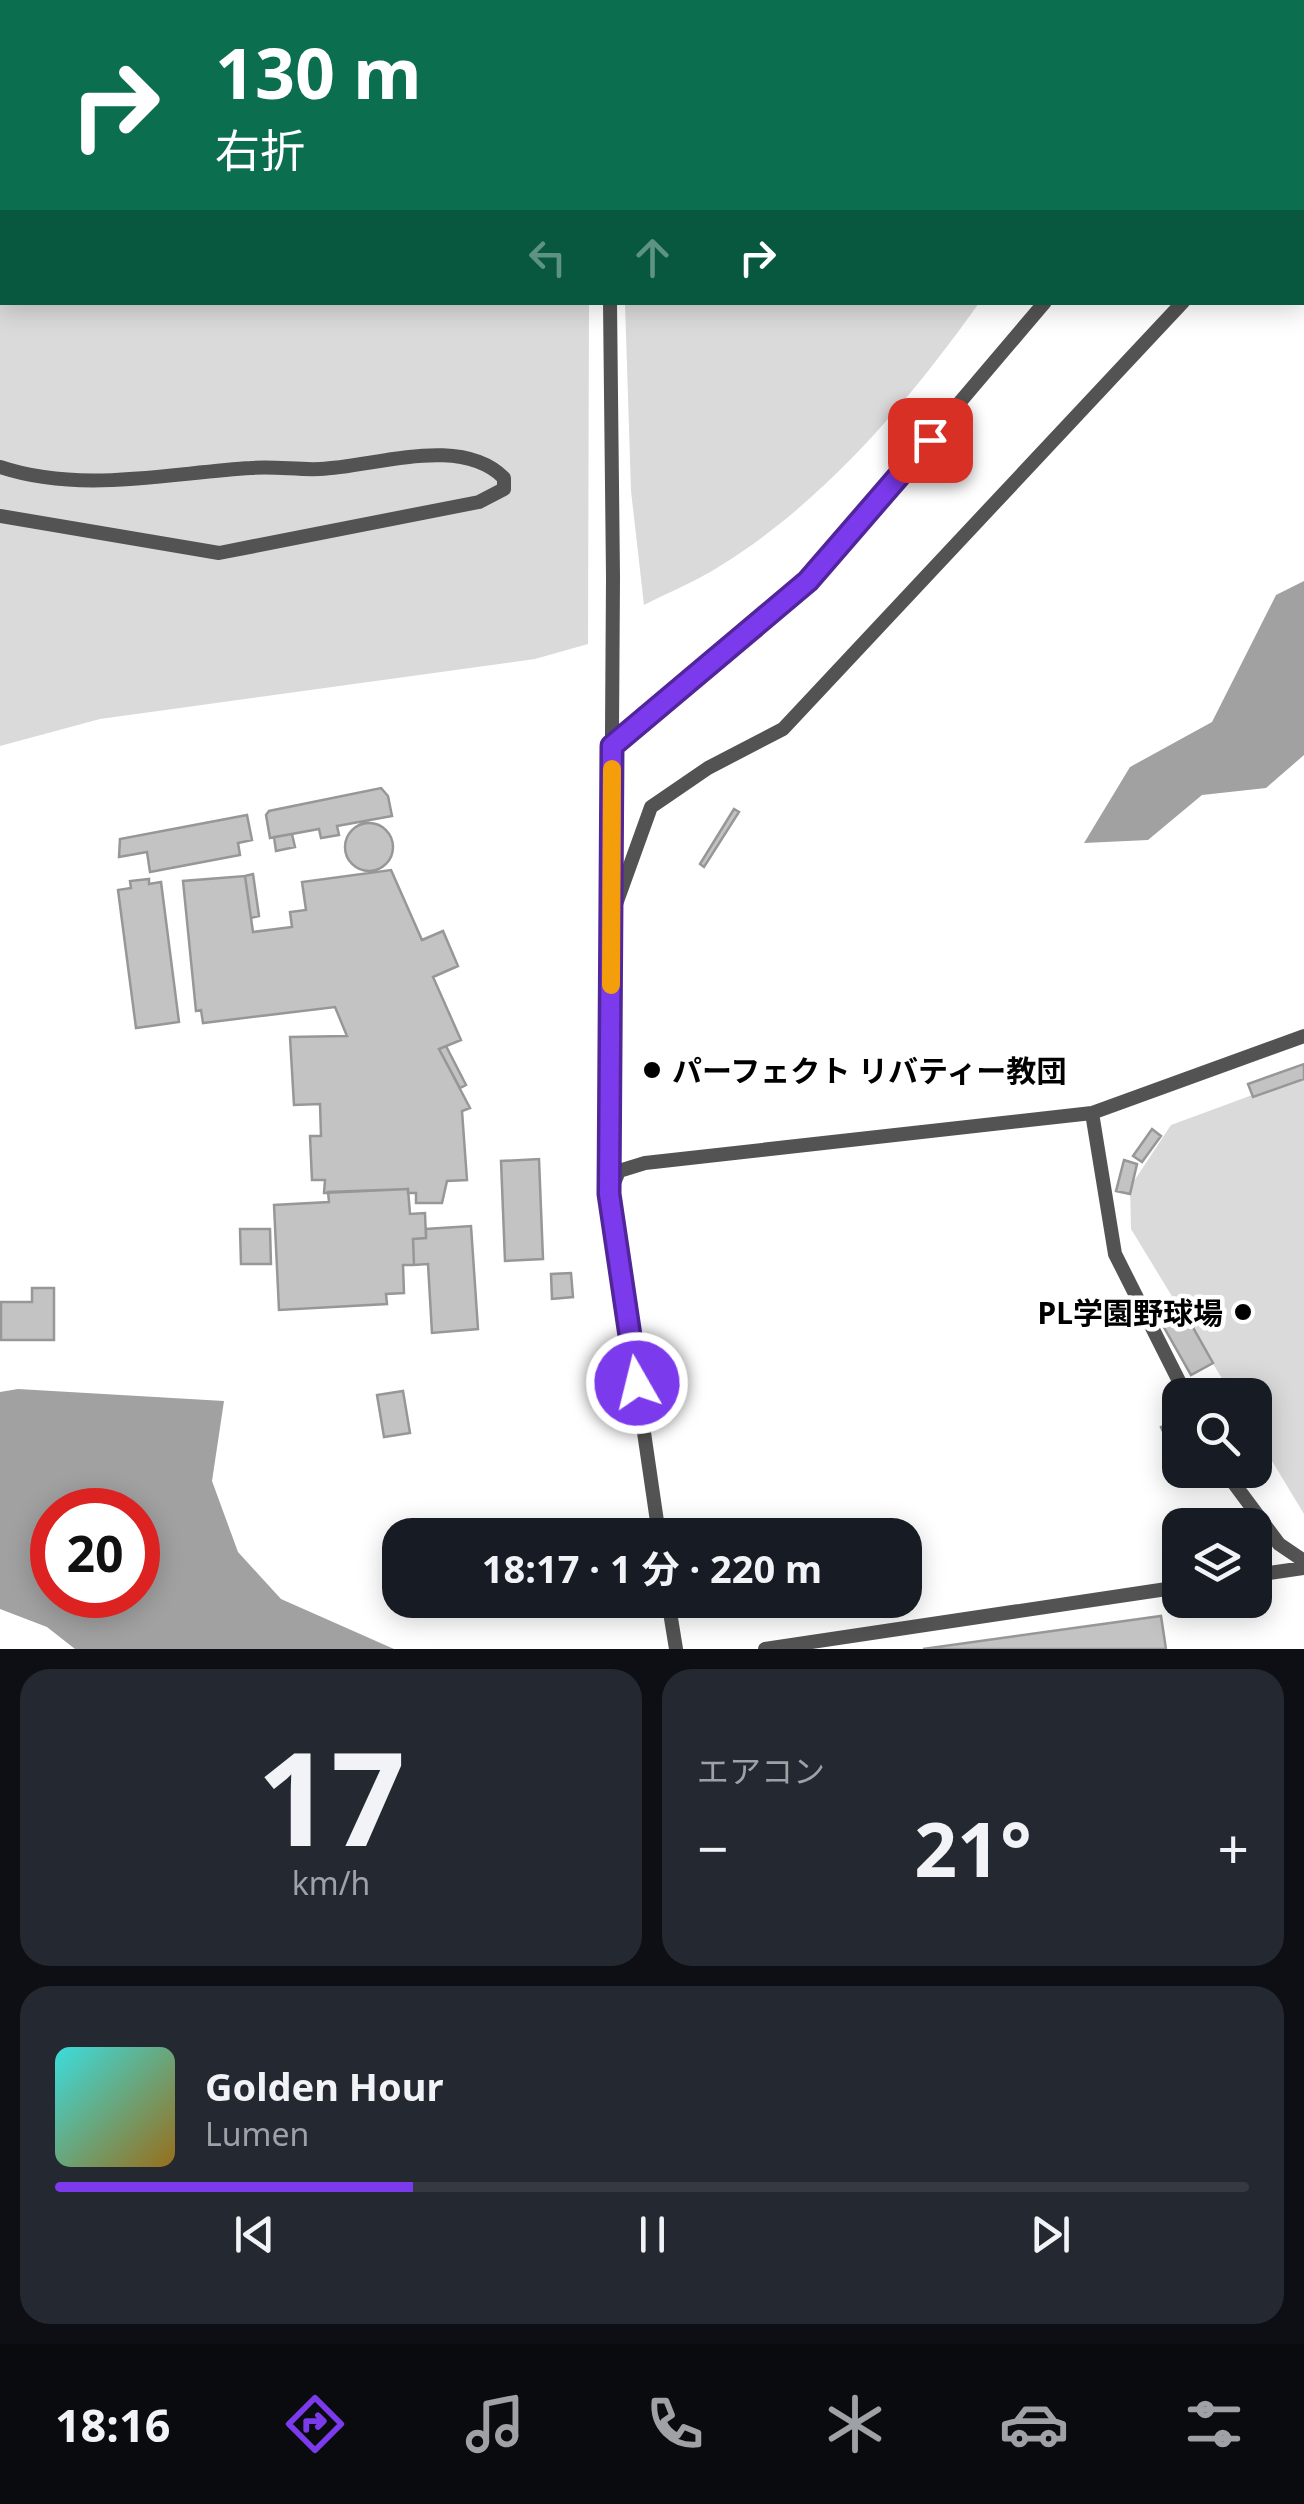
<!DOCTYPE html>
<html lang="ja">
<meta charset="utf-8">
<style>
:root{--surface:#171b24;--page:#242831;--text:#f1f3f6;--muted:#9ea1a6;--line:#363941;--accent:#7c3aed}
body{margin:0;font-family:"Noto Sans","Noto Sans JP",sans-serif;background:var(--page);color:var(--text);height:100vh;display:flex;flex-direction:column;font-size:38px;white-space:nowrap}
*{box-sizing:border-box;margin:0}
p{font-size:32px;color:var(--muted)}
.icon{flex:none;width:55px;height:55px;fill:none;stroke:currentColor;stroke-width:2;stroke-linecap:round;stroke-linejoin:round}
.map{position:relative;height:1649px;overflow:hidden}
.panel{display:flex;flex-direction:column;gap:20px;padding:20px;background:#0d0f14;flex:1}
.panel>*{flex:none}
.top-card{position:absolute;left:0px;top:0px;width:1305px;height:305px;box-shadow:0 5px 25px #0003;background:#0b6e4f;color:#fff;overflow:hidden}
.controls{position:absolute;left:1162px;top:1378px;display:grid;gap:20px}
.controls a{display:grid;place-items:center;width:110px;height:110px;border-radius:20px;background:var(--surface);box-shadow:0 5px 25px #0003;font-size:50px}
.speed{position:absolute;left:30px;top:1488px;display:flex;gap:20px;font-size:50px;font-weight:700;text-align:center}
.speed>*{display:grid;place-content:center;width:130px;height:130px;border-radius:50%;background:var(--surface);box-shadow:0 5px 25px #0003;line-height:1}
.speed .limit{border:15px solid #d22;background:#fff;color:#111}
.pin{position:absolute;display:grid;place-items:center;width:85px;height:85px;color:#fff;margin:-42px;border-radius:20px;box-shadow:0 5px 15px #0006}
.me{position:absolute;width:110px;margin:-55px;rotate:352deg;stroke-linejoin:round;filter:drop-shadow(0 0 8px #0008)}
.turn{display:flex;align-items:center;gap:35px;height:210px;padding:0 50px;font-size:45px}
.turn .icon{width:130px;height:130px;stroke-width:2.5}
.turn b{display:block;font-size:70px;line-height:85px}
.lanes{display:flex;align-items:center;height:95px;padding:0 50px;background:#0003;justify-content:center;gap:50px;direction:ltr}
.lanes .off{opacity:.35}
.big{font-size:75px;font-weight:700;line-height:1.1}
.panel .tile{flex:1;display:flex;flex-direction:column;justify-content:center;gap:15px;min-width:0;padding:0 35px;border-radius:30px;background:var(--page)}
.panel .dial{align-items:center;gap:0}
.dial b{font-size:130px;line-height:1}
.song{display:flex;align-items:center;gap:30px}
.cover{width:120px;height:120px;border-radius:15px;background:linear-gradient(135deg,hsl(180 70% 55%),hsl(40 70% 35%))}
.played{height:10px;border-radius:5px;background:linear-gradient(90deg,var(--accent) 30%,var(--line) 30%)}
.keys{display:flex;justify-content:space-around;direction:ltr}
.heat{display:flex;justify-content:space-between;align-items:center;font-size:55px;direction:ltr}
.panel .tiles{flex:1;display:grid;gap:20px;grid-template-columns:1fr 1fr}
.tile:last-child{grid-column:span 2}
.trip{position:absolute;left:382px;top:1518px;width:540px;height:100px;border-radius:30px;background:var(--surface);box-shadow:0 5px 25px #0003;font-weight:700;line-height:100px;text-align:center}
.dock{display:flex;height:160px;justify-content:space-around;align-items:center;background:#090b0e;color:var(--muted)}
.dock .icon{width:70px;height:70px}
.dock .on{color:var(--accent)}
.dock b{font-size:45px;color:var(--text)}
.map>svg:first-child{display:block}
.green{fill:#dadada}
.water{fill:#a1a1a1;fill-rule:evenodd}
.building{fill:#c3c3c3;stroke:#979797;stroke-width:2.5}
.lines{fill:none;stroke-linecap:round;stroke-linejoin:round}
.service{stroke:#535353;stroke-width:14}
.route-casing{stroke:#51269a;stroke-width:25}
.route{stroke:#7c3aed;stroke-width:18}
.slow{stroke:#f59e0b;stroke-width:18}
.poi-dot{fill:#000;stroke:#fff;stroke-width:4}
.labels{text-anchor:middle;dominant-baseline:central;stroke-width:9;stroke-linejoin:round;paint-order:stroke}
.poi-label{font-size:30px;font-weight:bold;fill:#000;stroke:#fff;text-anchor:start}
</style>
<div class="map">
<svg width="1304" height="1649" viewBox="0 0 1304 1649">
<rect width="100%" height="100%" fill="#fff"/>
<path class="green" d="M0,0h583l-581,2v300l587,1 -1,341 -53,15 -435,60 -100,27z
M616,0h688v14l-2,-12z
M625,303v-1l354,1c-69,97 -155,199 -259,263 -23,15 -51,26 -76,39l-13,-114z
M1304,1076v438l-49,-81v-38h-23l-101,-166 -1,-42 41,-62z"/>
<path class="water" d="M1304,581v174l-38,33 -64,7 -54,45 -64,3 46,-76 82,-45 64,-127z
M18,1389l206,12 -12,80 26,71 43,47 113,50h-319l-28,-22 -47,-18v-217zM52,1510h86v85h-86z"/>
<path class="building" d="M381,788l7,8 4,20 -55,10 2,9 -18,3 -2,-9 -49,9 -4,-23 3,-4z
M734,809l5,3 -35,55 -4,-3z
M247,815l5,25 -14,3 2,12 -90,17 -3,-20 -28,5 1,-18z
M345 847a24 24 0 1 1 48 0a24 24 0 1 1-48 0Z
M292,834l3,13 -19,4 -2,-14z
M391,870l31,70 21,-9 15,35 -25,11 28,63 -22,9 31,59 -8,3 5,69 -20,1 -5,22h-26v-10h-8v-4l-84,4 1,-13h-13l-2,-44h11l-1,-32 -26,1 -4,-68 57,-1 -12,-29 -132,16 -2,-13 -5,1 -13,-130 62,-5 8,56 39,-5 -2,-15 16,-2 -4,-28z
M253,874l6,42 -8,2 -6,-42z
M149,879v5l12,-2 18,140 -43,6 -18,-138 13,-2 -1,-7z
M446,1046l20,39 -6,3 -21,-39z
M1304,1064v15l-51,18 -5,-13z
M1152,1129l9,7 -19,26 -9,-6z
M539,1159l4,100 -38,2 -4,-100z
M1124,1160l13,4 -7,30 -14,-3z
M408,1189l2,25 15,-1 1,25 -13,1 1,26h-11l1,28 -18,1 1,10 -108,6 -5,-105 55,-3 -1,-10z
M471,1226l7,103 -46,4 -4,-69 -14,1 -1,-26 13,-1v-9z
M240,1229h30l1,35h-30z
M571,1273l2,24 -21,2 -1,-25z
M32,1288h22v52h-53v-38h31z
M1171,1298l3,5 4,-2 35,62 -22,12 -38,-67z
M403,1391l7,42 -26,4 -7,-42z
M1172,1422l8,22 -9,4 -10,-21z
M1161,1616l5,33h-243z"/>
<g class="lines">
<path class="service" d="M604,0v2
M280,2l3,-2
M1302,61l2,-1
M0,176l2,-1
M1302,209l2,-1
M610,302l3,275 -4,616 50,342
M0,467c80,27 169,6 251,1 23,-2 46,2 69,1 55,-2 140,-35 184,9v11l-25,13 -260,51 -219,-37
M612,746l196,-165 237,-279
M615,907l36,-100 57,-39 75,-39 400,-427
M1092,1113l23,141 71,141
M612,1188l7,-17 26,-8 447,-50 212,-77
M1224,1470l55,74 25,17
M1255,1575l49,-7
M668,1600l8,49
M765,1649l415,-62"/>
</g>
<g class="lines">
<defs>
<path id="route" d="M637,1383l-28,-189 3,-448 196,-165 122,-141"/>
</defs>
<use href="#route" class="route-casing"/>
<use href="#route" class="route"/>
<path class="slow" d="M611,985l1,-216"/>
</g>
<g class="poi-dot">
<circle cx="652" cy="1070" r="10"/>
<circle cx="1243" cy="1312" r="10"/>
</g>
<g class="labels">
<g class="poi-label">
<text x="672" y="1070">パーフェクト リバティー教団</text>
<text x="1223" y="1312" text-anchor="end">PL学園野球場</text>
</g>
</g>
</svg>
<div class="controls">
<a><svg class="icon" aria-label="search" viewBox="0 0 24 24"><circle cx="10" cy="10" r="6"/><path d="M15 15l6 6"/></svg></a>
<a><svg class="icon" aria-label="layers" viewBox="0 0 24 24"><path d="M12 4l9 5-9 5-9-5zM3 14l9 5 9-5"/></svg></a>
</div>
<div class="speed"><div class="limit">20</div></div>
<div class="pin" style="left:930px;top:440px;background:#d93025"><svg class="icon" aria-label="arrive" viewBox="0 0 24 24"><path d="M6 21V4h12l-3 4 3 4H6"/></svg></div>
<svg class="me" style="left:637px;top:1383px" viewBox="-20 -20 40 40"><circle r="17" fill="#7c3aed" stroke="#fff" stroke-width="3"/><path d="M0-11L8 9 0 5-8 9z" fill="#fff"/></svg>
<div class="trip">18:17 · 1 分 · 220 m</div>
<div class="top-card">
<div class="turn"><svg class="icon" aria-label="right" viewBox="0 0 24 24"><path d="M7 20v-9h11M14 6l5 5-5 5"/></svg><div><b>130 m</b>右折</div></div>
<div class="lanes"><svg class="icon off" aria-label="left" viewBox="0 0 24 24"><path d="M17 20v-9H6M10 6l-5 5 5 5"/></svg><svg class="icon off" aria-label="ahead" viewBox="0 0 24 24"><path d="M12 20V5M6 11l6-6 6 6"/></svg><svg class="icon" aria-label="right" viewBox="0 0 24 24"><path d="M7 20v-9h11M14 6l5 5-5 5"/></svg></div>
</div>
</div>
<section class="panel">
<div class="tiles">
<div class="tile dial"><b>17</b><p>km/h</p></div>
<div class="tile"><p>エアコン</p>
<div class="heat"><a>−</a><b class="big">21°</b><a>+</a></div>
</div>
<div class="tile">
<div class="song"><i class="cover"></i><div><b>Golden Hour</b><p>Lumen</p></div></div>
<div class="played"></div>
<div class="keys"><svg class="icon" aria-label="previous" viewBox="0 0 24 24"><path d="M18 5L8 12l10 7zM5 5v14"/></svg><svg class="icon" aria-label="pause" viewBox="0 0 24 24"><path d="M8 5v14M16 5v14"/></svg><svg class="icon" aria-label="next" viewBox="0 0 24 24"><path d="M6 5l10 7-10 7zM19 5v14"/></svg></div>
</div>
</div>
</section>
<nav class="dock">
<b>18:16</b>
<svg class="icon on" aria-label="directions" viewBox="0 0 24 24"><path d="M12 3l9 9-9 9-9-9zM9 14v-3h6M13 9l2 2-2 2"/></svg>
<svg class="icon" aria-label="music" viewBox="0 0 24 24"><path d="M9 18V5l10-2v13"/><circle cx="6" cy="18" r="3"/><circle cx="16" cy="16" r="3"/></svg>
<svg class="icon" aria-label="phone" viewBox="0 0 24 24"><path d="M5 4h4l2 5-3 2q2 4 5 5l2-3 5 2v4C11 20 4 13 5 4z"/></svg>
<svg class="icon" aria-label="climate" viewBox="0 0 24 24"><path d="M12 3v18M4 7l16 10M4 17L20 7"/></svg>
<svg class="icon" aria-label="car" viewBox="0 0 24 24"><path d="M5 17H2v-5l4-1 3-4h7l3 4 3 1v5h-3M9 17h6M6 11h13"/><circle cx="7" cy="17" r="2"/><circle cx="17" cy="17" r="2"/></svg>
<svg class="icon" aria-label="filters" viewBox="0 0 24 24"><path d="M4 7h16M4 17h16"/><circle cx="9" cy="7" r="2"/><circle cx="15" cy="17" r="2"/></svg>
</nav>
